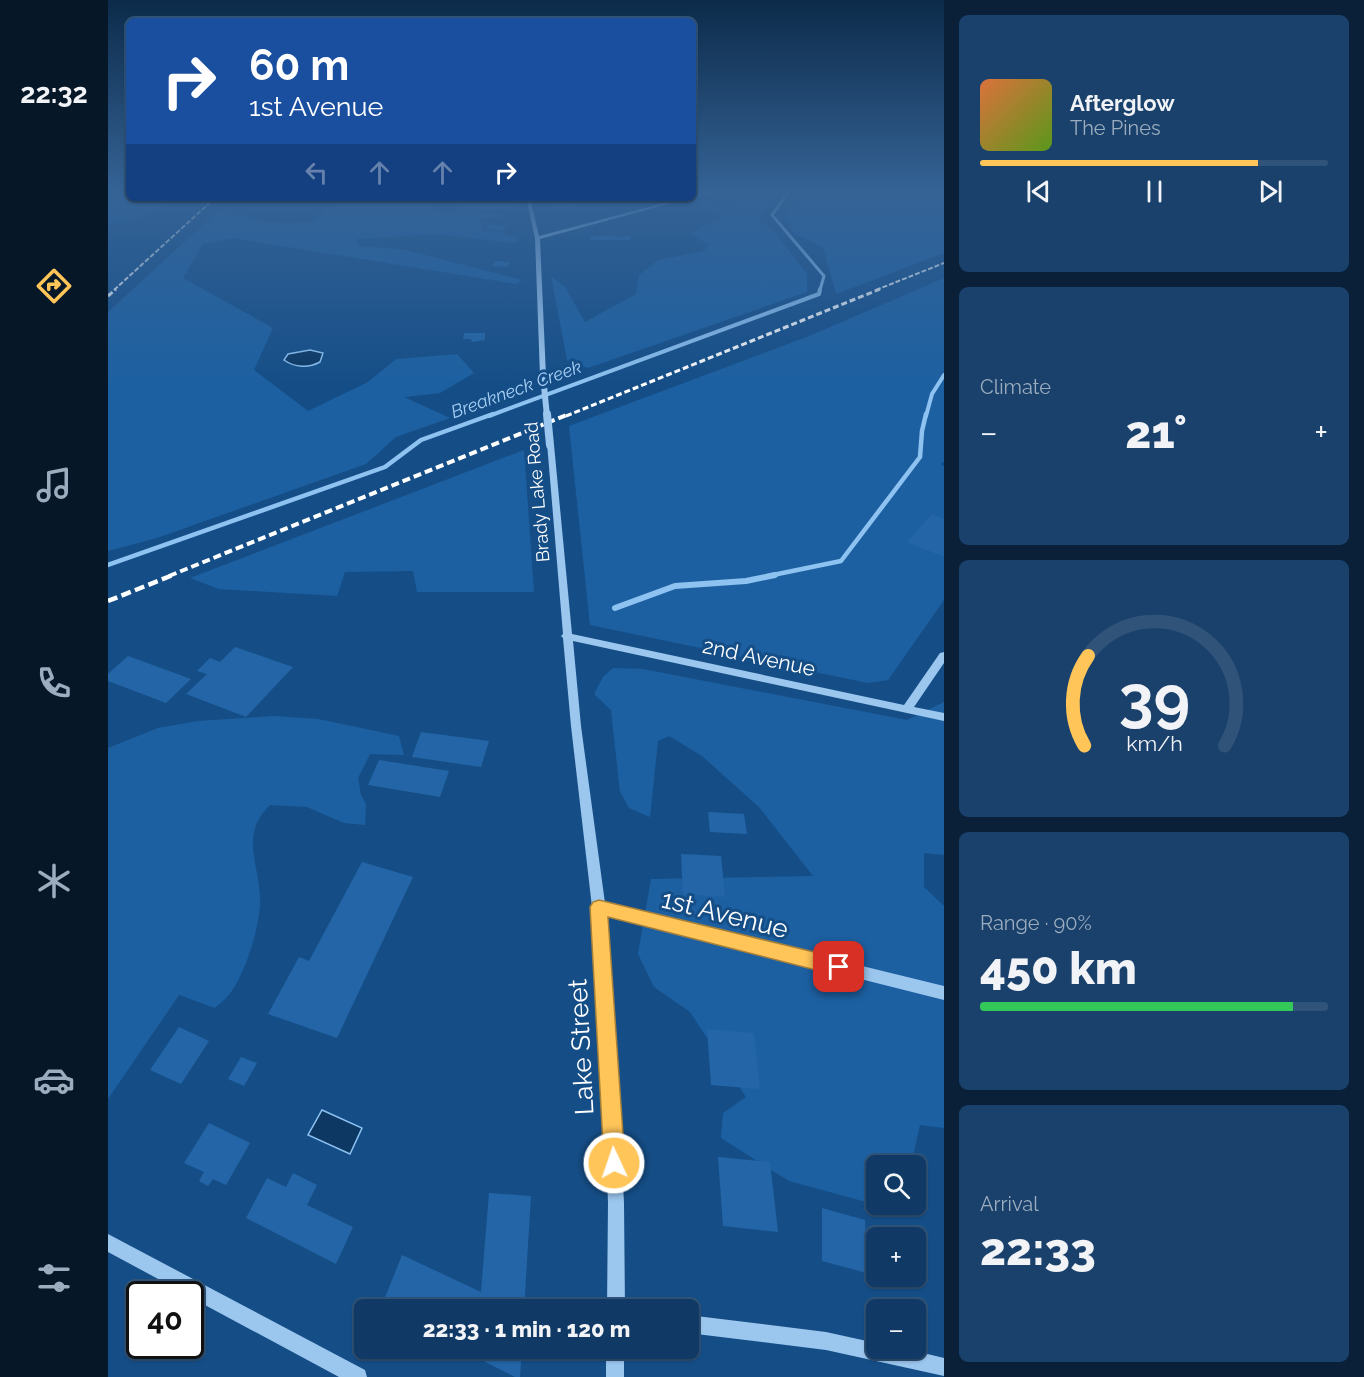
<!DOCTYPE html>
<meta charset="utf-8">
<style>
:root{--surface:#103a65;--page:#19416b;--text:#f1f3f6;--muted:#9cadbf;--line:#305479;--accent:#ffc559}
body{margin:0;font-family:Raleway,sans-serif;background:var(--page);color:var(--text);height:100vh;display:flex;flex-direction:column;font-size:22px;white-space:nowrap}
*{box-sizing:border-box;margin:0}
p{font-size:20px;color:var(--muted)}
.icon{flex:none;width:33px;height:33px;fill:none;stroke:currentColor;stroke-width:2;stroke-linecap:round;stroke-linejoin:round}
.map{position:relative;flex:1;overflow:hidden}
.panel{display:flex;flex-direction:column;gap:15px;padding:15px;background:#092038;width:420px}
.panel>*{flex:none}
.guide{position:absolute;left:18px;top:18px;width:570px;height:183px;border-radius:9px;box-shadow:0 2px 4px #0004,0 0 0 2px var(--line);background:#1a4fa0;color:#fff;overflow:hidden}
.buttons{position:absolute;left:758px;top:1155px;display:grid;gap:12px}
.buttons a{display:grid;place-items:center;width:60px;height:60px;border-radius:9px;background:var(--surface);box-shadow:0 2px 4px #0004,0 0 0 2px var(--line);font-size:30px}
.speed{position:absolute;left:18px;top:1281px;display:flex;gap:12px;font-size:30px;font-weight:700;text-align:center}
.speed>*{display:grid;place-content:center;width:78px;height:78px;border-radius:50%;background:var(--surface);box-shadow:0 2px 4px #0004,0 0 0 2px var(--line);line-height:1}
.speed .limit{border:3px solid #111;border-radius:9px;background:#fff;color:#111}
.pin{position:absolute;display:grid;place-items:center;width:51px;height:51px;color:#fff;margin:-26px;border-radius:12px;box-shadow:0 3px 9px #0006}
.me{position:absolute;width:66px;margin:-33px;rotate:357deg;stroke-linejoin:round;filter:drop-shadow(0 0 4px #0008)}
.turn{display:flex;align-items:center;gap:21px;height:126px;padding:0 24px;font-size:27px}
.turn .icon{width:78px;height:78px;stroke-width:2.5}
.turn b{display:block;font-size:42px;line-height:51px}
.lanes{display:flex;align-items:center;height:57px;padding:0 24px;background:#0003;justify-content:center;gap:30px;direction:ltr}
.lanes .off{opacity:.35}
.big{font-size:45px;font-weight:800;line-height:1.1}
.panel .widget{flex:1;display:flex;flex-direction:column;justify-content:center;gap:9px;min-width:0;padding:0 21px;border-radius:9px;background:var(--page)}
.panel .dial{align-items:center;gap:0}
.dial svg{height:156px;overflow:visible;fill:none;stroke:var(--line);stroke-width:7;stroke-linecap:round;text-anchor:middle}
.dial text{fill:var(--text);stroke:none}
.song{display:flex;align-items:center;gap:18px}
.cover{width:72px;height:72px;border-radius:9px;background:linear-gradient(135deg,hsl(20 70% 55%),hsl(90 70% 35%))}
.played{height:6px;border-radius:3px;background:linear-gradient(90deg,var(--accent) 80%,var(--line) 80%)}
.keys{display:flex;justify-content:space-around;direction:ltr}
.heat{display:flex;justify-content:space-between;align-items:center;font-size:33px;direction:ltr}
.charge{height:9px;border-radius:4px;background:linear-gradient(90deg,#34c759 90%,var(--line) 0)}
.trip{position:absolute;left:246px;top:1299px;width:345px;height:60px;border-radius:9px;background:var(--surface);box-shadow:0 2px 4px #0004,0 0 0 2px var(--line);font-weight:800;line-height:60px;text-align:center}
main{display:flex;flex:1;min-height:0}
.dock{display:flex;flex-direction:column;width:108px;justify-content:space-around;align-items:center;background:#061728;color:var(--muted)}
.dock .icon{width:42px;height:42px}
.dock .on{color:var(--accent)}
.dock b{font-size:27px;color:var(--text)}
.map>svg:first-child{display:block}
.green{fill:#1d60a1}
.water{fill:#0d3864;stroke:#8dc2f1;stroke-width:1.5}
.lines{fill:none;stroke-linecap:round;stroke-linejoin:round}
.stream-far3{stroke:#8dc2f1;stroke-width:3}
.stream-far2{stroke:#8dc2f1;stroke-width:4}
.stream-far1{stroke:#8dc2f1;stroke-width:4.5}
.stream{stroke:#8dc2f1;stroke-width:6}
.building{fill:#2365a6}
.minor{fill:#9bc6ee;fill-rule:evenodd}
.rail-far3{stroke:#fff;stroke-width:2;stroke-dasharray:5 2;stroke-linecap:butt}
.rail-far2{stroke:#fff;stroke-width:3;stroke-dasharray:6 3;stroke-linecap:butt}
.rail-far1{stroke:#fff;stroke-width:4;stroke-dasharray:8 4;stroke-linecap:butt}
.rail{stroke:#fff;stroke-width:4.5;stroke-dasharray:10 4.5;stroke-linecap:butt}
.minor-bridge-far1{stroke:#9bc6ee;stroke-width:6}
.minor-bridge{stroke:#9bc6ee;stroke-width:8}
.route{fill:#ffc559;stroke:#a6803a;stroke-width:1.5}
.labels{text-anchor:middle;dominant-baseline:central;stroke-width:6;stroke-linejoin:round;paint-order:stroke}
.far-water-label{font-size:18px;font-style:italic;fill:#a7d0f6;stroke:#154e87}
.far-street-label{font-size:18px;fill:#fff;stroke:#154e87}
.street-label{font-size:21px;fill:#fff;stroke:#154e87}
.near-street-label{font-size:26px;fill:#fff;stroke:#154e87}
</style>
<main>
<nav class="dock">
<b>22:32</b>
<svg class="icon on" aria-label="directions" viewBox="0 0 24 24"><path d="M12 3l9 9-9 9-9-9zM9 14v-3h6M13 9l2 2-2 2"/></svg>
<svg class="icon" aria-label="music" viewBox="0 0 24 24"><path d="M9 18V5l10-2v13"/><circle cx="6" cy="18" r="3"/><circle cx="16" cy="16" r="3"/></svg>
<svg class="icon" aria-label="phone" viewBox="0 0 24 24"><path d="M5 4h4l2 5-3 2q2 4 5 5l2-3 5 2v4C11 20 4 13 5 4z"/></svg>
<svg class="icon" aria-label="climate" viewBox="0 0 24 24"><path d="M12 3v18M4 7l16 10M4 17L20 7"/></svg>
<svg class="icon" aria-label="car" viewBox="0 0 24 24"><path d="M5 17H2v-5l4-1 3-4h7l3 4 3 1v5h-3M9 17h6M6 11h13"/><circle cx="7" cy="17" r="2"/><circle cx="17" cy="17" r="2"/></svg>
<svg class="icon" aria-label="filters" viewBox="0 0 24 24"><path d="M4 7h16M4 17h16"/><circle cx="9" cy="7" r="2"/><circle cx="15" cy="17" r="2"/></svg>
</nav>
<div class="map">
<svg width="836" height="1377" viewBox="0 0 836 1377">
<rect width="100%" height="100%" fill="#154e87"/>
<path class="green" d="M0,191h21v7h3l3,5 17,-5 31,1 -43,19 -32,5z
M646,191h25l-21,28 16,12 33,43v18l-219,76 -21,-8 -16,-84 14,11 20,35 51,-28 3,-19 19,-15 46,-9 5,-6 -19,-12 34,-17 -32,-10 7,-5 32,5 22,-9z
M691,191h145v62l-108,41 -13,-47 -30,-14 -9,-21 12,-9z
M227,198h103l-6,9 1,6h23l3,-15h62l2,1 -6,8 -38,5 4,20 12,-1 23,7 -3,5 -79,-9 -80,5 3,7 47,4 116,30 -6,4 -283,-46 -30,6 -20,34 90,50 -19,42 54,41 60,-29 28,-23 61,-5 17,19 -34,20 -36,4 46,21 -54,19 -30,27 -209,74 -49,13v-239l110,-101 14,-1c18,16 61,13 84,11 8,-18 17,-10 28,-21z
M836,278v184l-4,2 4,2v134l-56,80 -20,3 -278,-58 -21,-199 240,-90z
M416,450l10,142h-117l-4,-21 -68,1 -8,24 -118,-7 -29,-11z
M505,668l30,1 264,51 37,-18v153l-20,-2v34l20,19v222l-24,-3 -9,40 -35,1v36l-6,1 -81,-22 -68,-43 2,-25 23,-16 -56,-85 -36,-25 -16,-33 13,-75 162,-3 -54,-69 -57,-51 -33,-20 -11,5 -8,76 -21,-9 -9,-16 -9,-82 -17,-16 9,-17z
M165,716l45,3 81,17 5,19 -34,-1 -12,24 3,17 5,9 -1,21 -21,-2 -37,-16 -37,-2c-30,29 -12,56 -10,91 2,24 -14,76 -29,96 -4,6 -11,11 -16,16l-36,-13 -71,104v-351l50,-20 40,-7z"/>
<path class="water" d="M202,350l13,3 -3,9c-11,6 -25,6 -36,-2l4,-6z
M214,1110l40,18 -12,26 -42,-19z"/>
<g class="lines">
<path class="stream-far3" d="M681,191l-17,24 52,61 -4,14"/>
<path class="stream-far2" d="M381,416l330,-122 1,-5
M818,416l6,-22 12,-19"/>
<path class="stream-far1" d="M0,565l277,-98 36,-27 72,-26
M660,576l73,-15 79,-104 2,-26 4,-17"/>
<path class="stream" d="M507,608l60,-22 71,-5 29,-6"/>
</g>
<path class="building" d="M449,202l21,2 -6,4h-20z
M372,213l17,1 2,1 -1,3h-22z
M382,224l9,2 10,-1 -8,6 -16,-3z
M507,235l1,2 14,-1 1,4h-41l-1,-4z
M387,261l16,1 -4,5 -15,-1z
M356,333h21v7l-13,2 -1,-3h-8z
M824,514l12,5v38l-37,-15z
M127,647l58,20 -47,50 -60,-23 21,-20 -10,-3 13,-13 10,4z
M20,656l63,23 -25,24 -58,-22v-7z
M313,732l68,9 -8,26 -69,-10z
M271,760l70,11 -9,26 -72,-12z
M600,812l36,2 3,20 -37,-2z
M573,854l40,2 4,41 -42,-3z
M254,862l51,15 -76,161 -69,-24 31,-57 10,4z
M71,1027l30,14 -28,43 -31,-14z
M599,1029l47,4 6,56 -49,-4z
M133,1057l16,6 -13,23 -16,-7z
M101,1123l41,20 -24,42 -13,-6 -5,7 -9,-5 5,-9 -20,-9z
M610,1157l52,5 8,70 -55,-6z
M185,1173l24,12 -10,20 46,22 -17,37 -90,-46 21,-40 19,9z
M381,1193l42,3 -7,114h-144l22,-55 79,37z
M714,1208l43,12 2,53 -45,-12z
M350,1348h64l-2,29h-5z"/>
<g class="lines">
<path class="minor" d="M598,191h8l-19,7h-3l1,-2z
M418,198h4l9,38 144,-38h7l-150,41 6,137 -3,2 -3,-2 -5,-138z
M439,443l7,2 18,189 332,71 36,-52 4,-1v11l-30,44 30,6v8l-371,-80 8,85 24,177 339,83v14l-338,-85 10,131 8,157 1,107h-18l1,-107 -6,-157 -10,-139 -21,-181 -8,-88 -2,-2 2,-2z
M0,1234l257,136 2,7h-28l-149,-80v-3h-4l-78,-42z
M580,1315l138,17 50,11v5h27l41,10v18l-118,-26 -138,-17z
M498,1348h18v29h-18z"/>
<path class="rail-far3" d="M6,290l101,-92
M768,290l68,-27"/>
<path class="rail-far2" d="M0,296l8,-7
M458,416l314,-127"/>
<path class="rail-far1" d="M61,576l400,-162"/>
<path class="rail" d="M0,601l65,-26"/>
<path class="minor-bridge-far1" d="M435,376l4,40"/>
<path class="minor-bridge" d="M439,414l3,31"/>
</g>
<linearGradient id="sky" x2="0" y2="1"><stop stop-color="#0c2b4a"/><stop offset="0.5" stop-color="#356396"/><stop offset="1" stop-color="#356396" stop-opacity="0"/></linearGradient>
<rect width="836" height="384" fill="url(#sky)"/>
<path class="route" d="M491,900l240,58 7,3 2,6 -2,6 -7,3 -231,-59 17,246 -3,8 -8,3 -7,-3 -3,-8 -14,-256 3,-5z"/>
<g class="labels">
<g class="far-water-label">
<text transform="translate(408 389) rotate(-20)">Breakneck Creek</text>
</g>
<g class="far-street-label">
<text transform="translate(429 492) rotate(-95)">Brady Lake Road</text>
</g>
<g class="street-label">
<text transform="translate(651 657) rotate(12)">2nd Avenue</text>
</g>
<g class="near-street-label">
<text transform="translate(617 914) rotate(14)">1st Avenue</text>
<text transform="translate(473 1047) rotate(-93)">Lake Street</text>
</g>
</g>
</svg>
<div class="buttons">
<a><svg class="icon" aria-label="search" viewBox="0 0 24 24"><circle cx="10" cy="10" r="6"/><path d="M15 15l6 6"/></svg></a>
<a>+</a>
<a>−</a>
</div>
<div class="speed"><div class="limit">40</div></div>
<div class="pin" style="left:731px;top:967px;background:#d93025"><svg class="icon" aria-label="arrive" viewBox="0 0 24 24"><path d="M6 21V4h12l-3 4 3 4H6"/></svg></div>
<svg class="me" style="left:506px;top:1163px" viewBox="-20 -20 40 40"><circle r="17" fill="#ffc559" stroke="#fff" stroke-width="3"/><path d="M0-11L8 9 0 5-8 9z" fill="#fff"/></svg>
<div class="trip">22:33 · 1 min · 120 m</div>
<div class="guide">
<div class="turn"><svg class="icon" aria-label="right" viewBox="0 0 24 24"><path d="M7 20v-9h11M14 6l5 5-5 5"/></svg><div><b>60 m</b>1st Avenue</div></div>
<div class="lanes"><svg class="icon off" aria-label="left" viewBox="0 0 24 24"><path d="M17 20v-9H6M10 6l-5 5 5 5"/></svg><svg class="icon off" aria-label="ahead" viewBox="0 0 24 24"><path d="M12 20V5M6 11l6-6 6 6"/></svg><svg class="icon off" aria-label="ahead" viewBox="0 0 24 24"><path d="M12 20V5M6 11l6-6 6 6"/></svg><svg class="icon" aria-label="right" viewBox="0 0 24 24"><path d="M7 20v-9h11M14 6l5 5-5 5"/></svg></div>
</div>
</div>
<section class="panel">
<div class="widget">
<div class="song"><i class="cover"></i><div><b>Afterglow</b><p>The Pines</p></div></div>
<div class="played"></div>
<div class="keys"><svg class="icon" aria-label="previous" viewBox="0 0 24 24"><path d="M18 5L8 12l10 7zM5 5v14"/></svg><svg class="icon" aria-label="pause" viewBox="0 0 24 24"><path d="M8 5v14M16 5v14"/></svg><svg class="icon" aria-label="next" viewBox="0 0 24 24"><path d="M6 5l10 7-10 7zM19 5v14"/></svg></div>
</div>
<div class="widget"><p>Climate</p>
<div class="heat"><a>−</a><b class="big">21°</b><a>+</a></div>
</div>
<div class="widget dial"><svg viewBox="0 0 100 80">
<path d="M14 69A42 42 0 1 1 86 69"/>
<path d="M14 69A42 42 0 0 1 16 23" stroke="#ffc559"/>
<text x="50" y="56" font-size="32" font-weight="700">39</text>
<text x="50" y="72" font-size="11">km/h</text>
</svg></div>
<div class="widget"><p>Range · 90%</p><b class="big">450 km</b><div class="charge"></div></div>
<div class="widget"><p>Arrival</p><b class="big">22:33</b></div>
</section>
</main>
